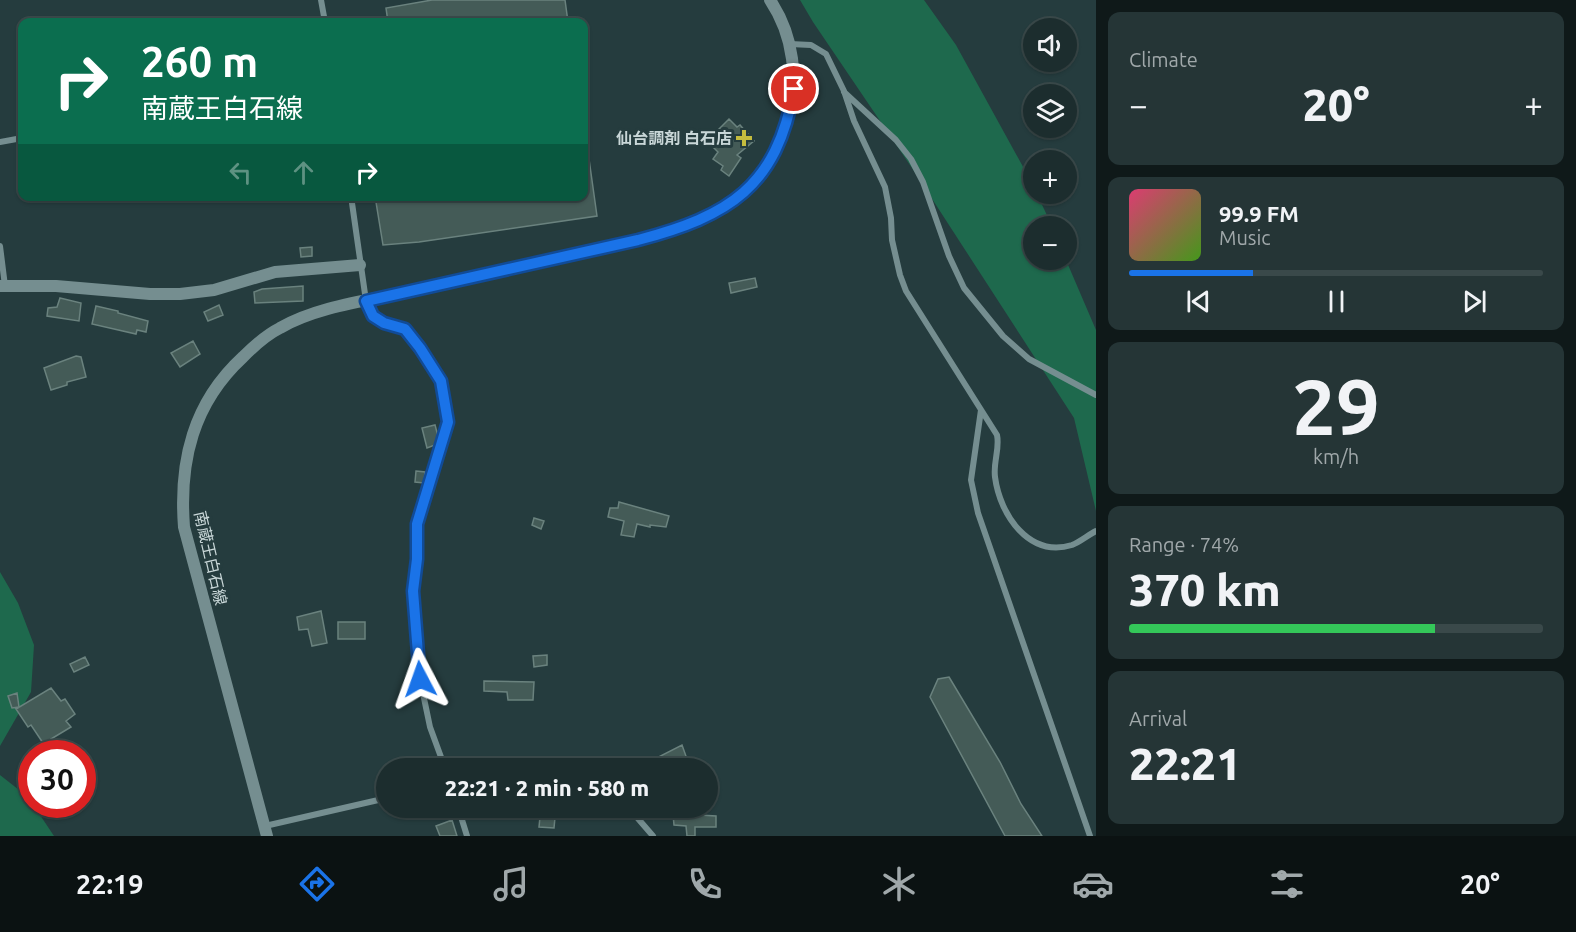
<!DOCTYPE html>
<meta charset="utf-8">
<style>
:root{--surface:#1c2d2e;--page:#253536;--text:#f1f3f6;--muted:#a0a8aa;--line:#3a494a;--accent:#1a73e8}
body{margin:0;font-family:Ubuntu,"Noto Sans JP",sans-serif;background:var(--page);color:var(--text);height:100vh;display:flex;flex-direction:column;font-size:22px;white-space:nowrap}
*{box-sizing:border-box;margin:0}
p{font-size:20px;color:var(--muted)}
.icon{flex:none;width:33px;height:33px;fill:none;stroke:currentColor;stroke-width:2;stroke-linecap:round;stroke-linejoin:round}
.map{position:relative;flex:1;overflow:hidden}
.details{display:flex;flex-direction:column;gap:12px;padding:12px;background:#0f1919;width:480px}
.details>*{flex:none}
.banner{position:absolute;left:18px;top:18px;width:570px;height:183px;border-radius:12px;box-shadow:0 2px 4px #0004,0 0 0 2px var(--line);background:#0b6e4f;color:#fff;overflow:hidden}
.buttons{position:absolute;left:1023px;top:18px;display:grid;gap:12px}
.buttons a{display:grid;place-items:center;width:54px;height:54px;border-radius:50%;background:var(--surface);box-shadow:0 2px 4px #0004,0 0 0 2px var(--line);font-size:30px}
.speed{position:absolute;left:18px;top:740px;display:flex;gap:12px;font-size:30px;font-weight:700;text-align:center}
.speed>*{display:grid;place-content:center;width:78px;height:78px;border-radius:50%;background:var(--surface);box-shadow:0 2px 4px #0004,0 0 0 2px var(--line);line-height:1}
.speed .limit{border:9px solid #d22;background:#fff;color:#111}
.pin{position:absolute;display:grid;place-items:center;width:51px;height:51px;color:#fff;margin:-26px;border:3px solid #fff;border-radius:50%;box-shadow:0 2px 6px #0007}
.me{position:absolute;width:66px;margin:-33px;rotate:356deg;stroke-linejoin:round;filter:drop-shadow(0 0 4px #0008)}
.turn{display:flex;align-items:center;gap:21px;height:126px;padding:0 24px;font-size:27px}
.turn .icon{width:78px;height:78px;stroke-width:2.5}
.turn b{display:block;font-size:42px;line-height:51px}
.lanes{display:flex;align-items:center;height:57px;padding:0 24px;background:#0003;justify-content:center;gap:30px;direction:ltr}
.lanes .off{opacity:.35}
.big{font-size:45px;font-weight:800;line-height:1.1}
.details .card{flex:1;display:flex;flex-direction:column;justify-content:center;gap:9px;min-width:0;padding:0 21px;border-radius:12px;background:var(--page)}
.details .dial{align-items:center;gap:0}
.dial b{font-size:78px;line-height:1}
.song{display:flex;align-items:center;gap:18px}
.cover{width:72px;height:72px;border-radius:9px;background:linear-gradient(135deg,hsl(340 70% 55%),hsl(100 70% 35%))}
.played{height:6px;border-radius:3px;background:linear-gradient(90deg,var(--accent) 30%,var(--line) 30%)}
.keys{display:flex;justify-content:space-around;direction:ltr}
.heat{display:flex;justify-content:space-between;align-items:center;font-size:33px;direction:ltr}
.charge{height:9px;border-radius:4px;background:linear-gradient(90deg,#34c759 74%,var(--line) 0)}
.trip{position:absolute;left:376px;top:758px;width:342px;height:60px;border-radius:30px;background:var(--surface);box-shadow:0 2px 4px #0004,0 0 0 2px var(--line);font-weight:800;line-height:60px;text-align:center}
.tab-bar{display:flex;height:96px;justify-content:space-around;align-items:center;background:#0b1212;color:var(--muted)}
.tab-bar .icon{width:42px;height:42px}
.tab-bar .on{color:var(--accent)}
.tab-bar b{font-size:27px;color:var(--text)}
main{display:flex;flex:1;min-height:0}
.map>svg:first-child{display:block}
.green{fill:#1e694d}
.building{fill:#445b57;stroke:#6a827e;stroke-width:1.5}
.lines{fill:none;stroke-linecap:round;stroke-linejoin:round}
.street{stroke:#758e90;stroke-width:6}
.secondary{stroke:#758e90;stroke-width:12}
.route-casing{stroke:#114b97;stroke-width:15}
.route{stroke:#1a73e8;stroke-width:10}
.poi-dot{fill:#c4bc3e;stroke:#253c3e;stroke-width:2}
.labels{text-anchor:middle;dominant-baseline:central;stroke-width:6;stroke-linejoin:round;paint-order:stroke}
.poi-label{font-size:16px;font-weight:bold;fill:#c9d7d8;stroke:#253c3e;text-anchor:end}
.street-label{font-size:16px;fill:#c9d7d8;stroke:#253c3e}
</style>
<main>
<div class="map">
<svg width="1096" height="836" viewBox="0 0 1096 836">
<rect width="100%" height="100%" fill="#253c3e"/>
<path class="green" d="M800,0h124l32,45 77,140 1,9h3l15,32h-18v34h32l30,70v181l-22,-93 -160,-247 -101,-149z
M0,572l18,31 16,42 -3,47 -31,54z
M0,775l28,22 26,39h-54z"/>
<path class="building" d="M432,0h133l3,22h-180l-2,-14z
M729,119l8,8 3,-2 14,16 -17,14 4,3 -12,18 -8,-6 2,-4 -10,-7 5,-7 -11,-11z
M584,159h5l8,57 -178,26 -36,3 -8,-49h209z
M312,247v9l-11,1 -1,-9z
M755,278l2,9 -26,6 -2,-10z
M303,286v15l-48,2 -1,-11 8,-3z
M60,298l21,5 -2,18 -32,-5 1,-8 9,-1z
M219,305l4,10 -15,6 -4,-9z
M96,306l22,5v2l30,8 -2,11 -9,-2 -1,4 -44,-10z
M193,341l7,13 -20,13 -9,-14z
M76,356l5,1 5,20 -19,5v3l-16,5 -7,-22z
M435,425l3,11 -3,9 -8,3 -5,-20z
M416,471l9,1 -1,11 -9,-1z
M619,502l50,14 -3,11 -16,-2v2l-13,-3 -3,13 -13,-2 3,-14 -16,-4 2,-9h8z
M534,518l10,3 -3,8 -9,-4z
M321,611l6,32 -15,3 -4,-17 -9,1 -2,-13z
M338,622h27v17h-27z
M547,655v10l-13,2 -1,-11z
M85,657l4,8 -15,7 -4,-8z
M949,677l51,85 21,42 21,32h-37l-75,-139 8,-18z
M484,681l50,1 -1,18h-25l-1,-8 -23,-1z
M51,688l10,13 4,-2 10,15 -9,7 5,6 -20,12 4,5 -10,8 -5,-6 3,-3 -12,-18 -3,2 -12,-18z
M17,693l2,14 -7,1 -4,-12z
M682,745l5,14 -11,5 2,4h-41z
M541,807h15l-2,21 -15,-1z
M688,807h8l3,8 17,1v11h-21v9h-8l-1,-10 -12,-1 -1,-11 17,1z
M452,820l5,16h-17l-4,-10z"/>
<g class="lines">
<path class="street" d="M321,0l4,22
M790,44l21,1 15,9 18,37 10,30 31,66 6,31 1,22 8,35 6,16 91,144c3,14 -4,27 -2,42 5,38 34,81 77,68 8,-3 16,-10 24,-14
M844,92l52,48 15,19 12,23 26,74 15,32 39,48 26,23 67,36
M0,142l22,-4
M351,196l15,105 7,15 11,7 21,6 15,19 21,33 7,40 -31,103v35l-4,32 7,88 10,48 15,41
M0,246l5,40
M981,410l-10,70 7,33 112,323
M458,807l9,29
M628,807l25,29
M265,826l122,-28"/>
<path class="secondary" d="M0,286h56l94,8h30l34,-4 61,-18 85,-7
M267,836l-83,-309c-5,-66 9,-124 59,-170 11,-11 23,-22 37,-29 38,-22 92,-28 135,-38 56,-13 112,-26 169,-38 86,-19 175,-33 203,-131 12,-41 7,-85 -17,-121"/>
</g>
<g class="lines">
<defs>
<path id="route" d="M420,679l-7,-88 4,-32v-35l31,-102 -7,-41 -21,-33 -15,-19 -21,-6 -11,-7 -7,-15 272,-61c91,-24 139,-53 156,-151"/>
</defs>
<use href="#route" class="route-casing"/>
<use href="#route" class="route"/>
</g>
<path class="poi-dot" d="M741 129h6v6h6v6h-6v6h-6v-6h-6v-6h6z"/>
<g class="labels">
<g class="poi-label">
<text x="732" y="138">仙台調剤 白石店</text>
</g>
<g class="street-label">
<text transform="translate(211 558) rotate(77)">南蔵王白石線</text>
</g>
</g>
</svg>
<div class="buttons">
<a><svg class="icon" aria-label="sound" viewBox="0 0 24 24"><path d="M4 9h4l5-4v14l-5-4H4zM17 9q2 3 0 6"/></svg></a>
<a><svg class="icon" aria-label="layers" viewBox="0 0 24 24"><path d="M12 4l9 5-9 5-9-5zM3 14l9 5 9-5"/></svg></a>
<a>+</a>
<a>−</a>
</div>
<div class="speed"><div class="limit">30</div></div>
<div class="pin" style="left:794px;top:89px;background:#d93025"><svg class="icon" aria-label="arrive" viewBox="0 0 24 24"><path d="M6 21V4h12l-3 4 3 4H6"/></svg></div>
<svg class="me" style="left:420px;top:679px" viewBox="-20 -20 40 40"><path d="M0-17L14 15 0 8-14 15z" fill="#1a73e8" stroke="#fff" stroke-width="4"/></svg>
<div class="trip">22:21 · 2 min · 580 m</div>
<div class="banner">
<div class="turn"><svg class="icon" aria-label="right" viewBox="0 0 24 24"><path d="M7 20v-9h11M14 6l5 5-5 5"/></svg><div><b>260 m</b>南蔵王白石線</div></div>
<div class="lanes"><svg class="icon off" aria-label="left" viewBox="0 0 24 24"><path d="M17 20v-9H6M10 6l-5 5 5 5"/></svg><svg class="icon off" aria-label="ahead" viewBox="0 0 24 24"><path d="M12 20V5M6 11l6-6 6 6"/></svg><svg class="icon" aria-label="right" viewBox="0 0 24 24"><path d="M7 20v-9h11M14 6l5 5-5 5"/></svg></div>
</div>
</div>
<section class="details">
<div class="card"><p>Climate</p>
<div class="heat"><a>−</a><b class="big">20°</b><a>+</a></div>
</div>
<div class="card">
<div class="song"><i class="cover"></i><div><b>99.9 FM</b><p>Music</p></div></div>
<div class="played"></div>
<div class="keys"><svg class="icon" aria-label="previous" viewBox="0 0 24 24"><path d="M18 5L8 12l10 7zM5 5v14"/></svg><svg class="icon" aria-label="pause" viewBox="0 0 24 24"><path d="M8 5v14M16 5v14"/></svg><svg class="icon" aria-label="next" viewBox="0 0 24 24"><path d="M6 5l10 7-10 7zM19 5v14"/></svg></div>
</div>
<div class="card dial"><b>29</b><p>km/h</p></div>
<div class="card"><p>Range · 74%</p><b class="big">370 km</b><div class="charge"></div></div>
<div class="card"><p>Arrival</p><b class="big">22:21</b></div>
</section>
</main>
<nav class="tab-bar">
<b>22:19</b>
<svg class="icon on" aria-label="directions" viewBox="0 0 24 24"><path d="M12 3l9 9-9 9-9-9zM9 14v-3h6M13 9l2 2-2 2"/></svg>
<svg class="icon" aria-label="music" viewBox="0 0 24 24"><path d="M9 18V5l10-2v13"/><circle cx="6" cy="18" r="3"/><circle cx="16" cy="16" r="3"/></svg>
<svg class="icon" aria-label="phone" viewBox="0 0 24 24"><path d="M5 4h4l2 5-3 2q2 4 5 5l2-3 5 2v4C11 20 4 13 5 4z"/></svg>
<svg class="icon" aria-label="climate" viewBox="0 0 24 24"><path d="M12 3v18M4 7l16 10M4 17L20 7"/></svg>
<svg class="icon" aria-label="car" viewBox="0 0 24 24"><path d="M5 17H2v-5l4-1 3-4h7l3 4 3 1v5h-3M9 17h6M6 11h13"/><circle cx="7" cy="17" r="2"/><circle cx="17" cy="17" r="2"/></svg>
<svg class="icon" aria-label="filters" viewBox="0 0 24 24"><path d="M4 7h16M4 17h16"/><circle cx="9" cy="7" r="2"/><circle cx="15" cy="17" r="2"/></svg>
<b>20°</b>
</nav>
